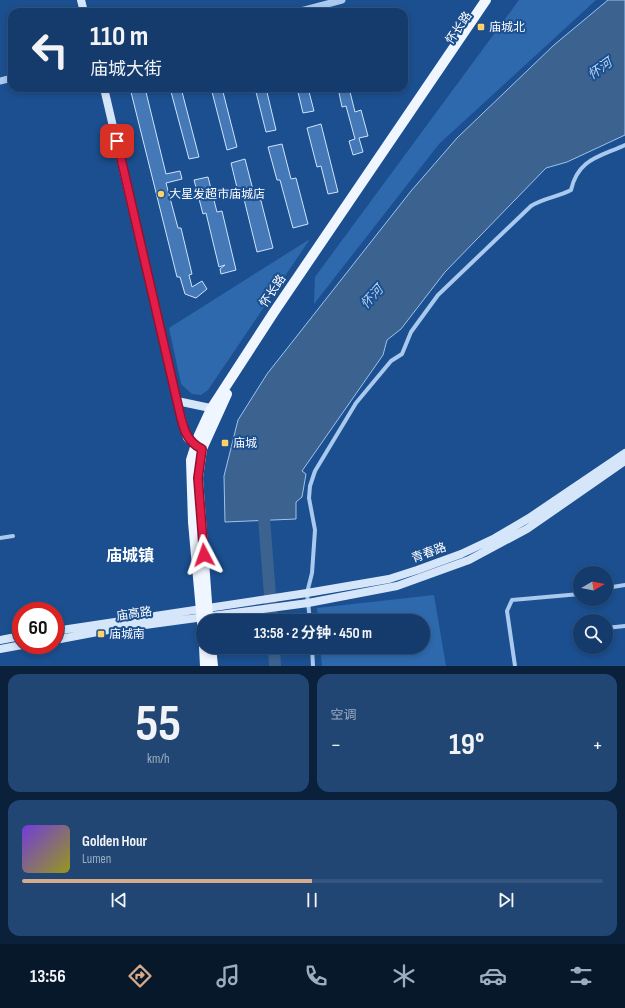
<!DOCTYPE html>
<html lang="zh">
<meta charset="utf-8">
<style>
:root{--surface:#143b6b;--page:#214673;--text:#f1f3f6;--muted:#9dadc1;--line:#33557e;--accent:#d6ab8b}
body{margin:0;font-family:"Sofia Sans Condensed","Noto Sans SC",sans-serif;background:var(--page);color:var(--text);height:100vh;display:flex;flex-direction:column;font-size:15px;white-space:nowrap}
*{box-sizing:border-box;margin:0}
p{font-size:13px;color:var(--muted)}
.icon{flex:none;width:22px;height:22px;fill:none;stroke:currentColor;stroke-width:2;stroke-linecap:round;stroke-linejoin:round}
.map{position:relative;height:666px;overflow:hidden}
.details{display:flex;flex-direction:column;gap:8px;padding:8px;background:#0b203b;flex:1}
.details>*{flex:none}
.top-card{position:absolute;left:8px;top:8px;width:400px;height:84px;border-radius:12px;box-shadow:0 2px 6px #0003,0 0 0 1px var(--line);background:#143b6b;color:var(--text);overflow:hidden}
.needle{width:26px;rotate:81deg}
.tools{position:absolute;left:573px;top:566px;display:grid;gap:8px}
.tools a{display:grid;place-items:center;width:40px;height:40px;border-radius:50%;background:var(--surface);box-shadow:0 2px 6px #0003,0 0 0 1px var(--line);font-size:20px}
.speed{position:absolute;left:12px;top:602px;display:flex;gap:8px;font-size:20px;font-weight:700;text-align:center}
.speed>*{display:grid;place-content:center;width:52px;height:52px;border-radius:50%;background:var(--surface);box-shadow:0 2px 6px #0003,0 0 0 1px var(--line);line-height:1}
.speed .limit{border:6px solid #d22;background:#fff;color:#111}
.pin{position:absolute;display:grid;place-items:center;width:34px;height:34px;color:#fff;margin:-17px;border-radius:8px;box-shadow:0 2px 6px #0006}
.me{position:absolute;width:44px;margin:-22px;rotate:356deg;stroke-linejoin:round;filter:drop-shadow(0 0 3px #0008)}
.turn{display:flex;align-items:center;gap:14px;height:84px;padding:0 16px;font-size:18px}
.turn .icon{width:52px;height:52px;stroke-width:2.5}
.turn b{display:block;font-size:28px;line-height:34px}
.big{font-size:30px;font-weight:700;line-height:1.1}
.details .tile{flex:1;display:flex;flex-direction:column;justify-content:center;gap:6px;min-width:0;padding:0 14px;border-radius:12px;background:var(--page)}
.details .dial{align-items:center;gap:0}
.dial b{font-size:52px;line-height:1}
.song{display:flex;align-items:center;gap:12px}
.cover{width:48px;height:48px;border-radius:6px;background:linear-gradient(135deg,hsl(260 70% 55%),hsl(60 70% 35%))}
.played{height:4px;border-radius:2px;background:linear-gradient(90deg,var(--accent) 50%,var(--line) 50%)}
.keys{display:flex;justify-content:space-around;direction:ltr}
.heat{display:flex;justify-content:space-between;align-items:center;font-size:22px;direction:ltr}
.details .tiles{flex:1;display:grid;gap:8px;grid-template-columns:1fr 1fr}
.tile:last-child{grid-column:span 2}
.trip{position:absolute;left:196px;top:614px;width:234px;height:40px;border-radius:20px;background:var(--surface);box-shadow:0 2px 6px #0003,0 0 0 1px var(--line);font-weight:700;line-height:40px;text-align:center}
.tabs{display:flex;height:64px;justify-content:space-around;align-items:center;background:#08182b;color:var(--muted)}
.tabs .icon{width:28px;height:28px}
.tabs .selected{color:var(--accent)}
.tabs b{font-size:18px;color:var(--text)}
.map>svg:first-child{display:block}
.green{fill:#2e69ad}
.water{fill:#3c6290;stroke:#9cc4f0}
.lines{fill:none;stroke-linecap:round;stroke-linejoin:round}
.river{stroke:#3c6290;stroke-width:12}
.building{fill:#4478b7;stroke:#cfe3fa}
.minor{stroke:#a9c9ee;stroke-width:4}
.tertiary{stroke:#a9c9ee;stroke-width:7}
.secondary{stroke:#d6e6fa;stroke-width:8}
.primary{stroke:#f0f6ff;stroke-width:10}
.route-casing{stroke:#92132f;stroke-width:10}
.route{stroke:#e11d48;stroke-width:7}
.poi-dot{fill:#ffd166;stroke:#1b4f8f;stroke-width:1.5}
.labels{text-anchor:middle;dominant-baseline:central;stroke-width:4;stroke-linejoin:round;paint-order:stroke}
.poi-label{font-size:12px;fill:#fff;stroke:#1b4f8f;text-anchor:start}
.street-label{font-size:12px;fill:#fff;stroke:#1b4f8f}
.water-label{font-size:13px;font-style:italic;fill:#b5d3f5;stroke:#1b4f8f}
.district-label{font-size:16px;font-weight:bold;fill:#fff;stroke:#1b4f8f}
</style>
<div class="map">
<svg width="625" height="666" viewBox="0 0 625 666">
<rect width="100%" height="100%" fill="#1b4f8f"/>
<path class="green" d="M519,0h77l-157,144 -125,160 1,-27z
M310,239l-102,151 -7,5 -9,-1 -11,-10 -12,-56z
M434,595l12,71h-124l-2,-19h103v-26h-105l-1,-13z"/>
<path class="water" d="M608,0h17v135l-58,27 -21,6 -101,104 -44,57 -14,11 -4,15 -81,116 4,3 -4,23 -6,5v17l-71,3 -1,-46 14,-56 29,-46 144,-183 46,-53 97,-93z"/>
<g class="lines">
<path class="river" d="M263,505l9,116
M274,647l1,19"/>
</g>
<path class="building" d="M130,88h15l21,86 14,-3 2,8 -16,4 12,45h3l11,46 -3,1 3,12 10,-6 5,8 -11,9 -11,-4 -5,-17h-3z
M170,88h11l18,69 -10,2z
M211,88h11l15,59 -10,3z
M255,88h11l10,42 -10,2z
M297,88h11l6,23 -11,2z
M338,88h11l6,24 6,-2 7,26 -9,2 4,14 -10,3 -4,-14 6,-2 -9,-33 -4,1z
M321,124l17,68 -10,2 -7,-28 -4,1 -10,-39z
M282,144l9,35 5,-1 12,46 -15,4 -13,-48h-3l-9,-33z
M245,159l9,35 5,-1 14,55 -16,4 -14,-57 -4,1 -8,-33z
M208,177l9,35 5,-1 14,59 -15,4 -1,-5 5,-4 -6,2 -13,-54 -3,1 -9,-34z"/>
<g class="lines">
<path class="minor" d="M0,538l13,-2
M606,588l19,-3
M310,621l-3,-28 5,-20 3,-43 -6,-32 1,-12 5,-15 41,-68 35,-42 11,-7 9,-22 27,-37 93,-89c12,-8 27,-9 40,-16 7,-31 28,-33 54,-45
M606,628l19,-2
M312,647l1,19
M515,666l-8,-55 5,-11 68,-6"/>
<path class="tertiary" d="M297,12l45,-12
M0,81l12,-3"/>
<path class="secondary" d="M81,0l3,12
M104,88l73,313 10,37 12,10
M177,401l38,8
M55,631l252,-38 82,-14 28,-9 44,-16 34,-16 34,-20 96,-65
M0,640l21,-4
M55,640l53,-10 200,-27 89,-17 72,-26 58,-31 98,-68
M0,649l22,-4"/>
<path class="primary" d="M208,616l-10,-138 4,-29 25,-55
M203,633l-10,-111 -2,-62 8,-25 12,-26 63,-97 212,-312
M204,647l1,19
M211,647l2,19"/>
</g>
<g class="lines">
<defs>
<path id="route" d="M117,141l60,260c5,20 6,39 25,48l-4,29 6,77"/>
</defs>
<use href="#route" class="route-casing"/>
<use href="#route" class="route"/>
</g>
<g class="poi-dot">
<rect x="477" y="23" width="8" height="8" rx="2"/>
<circle cx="161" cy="194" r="4"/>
<rect x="221" y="439" width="8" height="8" rx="2"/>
<rect x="97" y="630" width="8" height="8" rx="2"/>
</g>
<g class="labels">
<g class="poi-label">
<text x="489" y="27">庙城北</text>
<text x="169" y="194">大星发超市庙城店</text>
<text x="233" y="443">庙城</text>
<text x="109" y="634">庙城南</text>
</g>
<g class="street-label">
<text transform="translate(459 28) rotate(-56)">怀长路</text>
<text transform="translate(273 291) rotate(-56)">怀长路</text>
<text transform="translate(429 553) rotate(-20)">青春路</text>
<text transform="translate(134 614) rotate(-8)">庙高路</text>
</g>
<g class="water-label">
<text transform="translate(600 69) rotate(-35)">怀河</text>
<text transform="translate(372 297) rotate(-48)">怀河</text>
</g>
<g class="district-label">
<text x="130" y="556">庙城镇</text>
</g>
</g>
</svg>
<div class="tools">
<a><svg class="needle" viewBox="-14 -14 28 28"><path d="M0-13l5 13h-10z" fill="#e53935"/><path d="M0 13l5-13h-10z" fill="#9dadc1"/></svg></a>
<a><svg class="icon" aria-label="search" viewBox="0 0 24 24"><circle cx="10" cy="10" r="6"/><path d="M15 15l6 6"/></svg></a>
</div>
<div class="speed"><div class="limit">60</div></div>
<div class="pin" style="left:117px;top:141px;background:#d93025"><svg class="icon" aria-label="arrive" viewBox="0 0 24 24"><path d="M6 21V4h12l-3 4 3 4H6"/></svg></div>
<svg class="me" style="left:204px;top:555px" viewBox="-20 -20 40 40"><path d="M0-17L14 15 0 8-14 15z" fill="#e11d48" stroke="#fff" stroke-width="4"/></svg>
<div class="trip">13:58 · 2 分钟 · 450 m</div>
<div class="top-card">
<div class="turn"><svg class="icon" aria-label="left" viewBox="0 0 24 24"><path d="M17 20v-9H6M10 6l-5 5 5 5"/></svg><div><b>110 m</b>庙城大街</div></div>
</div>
</div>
<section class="details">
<div class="tiles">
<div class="tile dial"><b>55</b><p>km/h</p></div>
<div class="tile"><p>空调</p>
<div class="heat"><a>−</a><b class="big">19°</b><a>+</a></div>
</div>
<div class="tile">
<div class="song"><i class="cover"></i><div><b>Golden Hour</b><p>Lumen</p></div></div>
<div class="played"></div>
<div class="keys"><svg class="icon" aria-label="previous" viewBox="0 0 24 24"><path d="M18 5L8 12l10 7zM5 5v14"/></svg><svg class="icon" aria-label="pause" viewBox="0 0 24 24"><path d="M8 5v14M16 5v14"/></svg><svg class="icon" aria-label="next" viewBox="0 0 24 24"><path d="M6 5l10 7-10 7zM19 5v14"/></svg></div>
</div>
</div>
</section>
<nav class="tabs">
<b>13:56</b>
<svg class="icon selected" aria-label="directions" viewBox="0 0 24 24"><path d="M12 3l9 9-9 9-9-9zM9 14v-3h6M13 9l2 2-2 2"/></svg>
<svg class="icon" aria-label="music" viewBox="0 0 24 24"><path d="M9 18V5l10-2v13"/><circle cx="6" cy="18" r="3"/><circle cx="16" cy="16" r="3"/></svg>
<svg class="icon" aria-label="phone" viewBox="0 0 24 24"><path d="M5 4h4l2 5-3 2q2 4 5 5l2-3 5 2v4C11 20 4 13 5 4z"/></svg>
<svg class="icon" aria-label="climate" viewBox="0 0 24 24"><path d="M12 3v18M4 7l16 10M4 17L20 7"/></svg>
<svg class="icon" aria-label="car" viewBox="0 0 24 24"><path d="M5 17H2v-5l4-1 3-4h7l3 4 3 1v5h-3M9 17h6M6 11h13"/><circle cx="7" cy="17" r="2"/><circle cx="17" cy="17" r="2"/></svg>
<svg class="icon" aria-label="filters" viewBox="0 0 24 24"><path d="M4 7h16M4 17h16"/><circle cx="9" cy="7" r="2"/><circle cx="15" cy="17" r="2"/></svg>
</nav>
